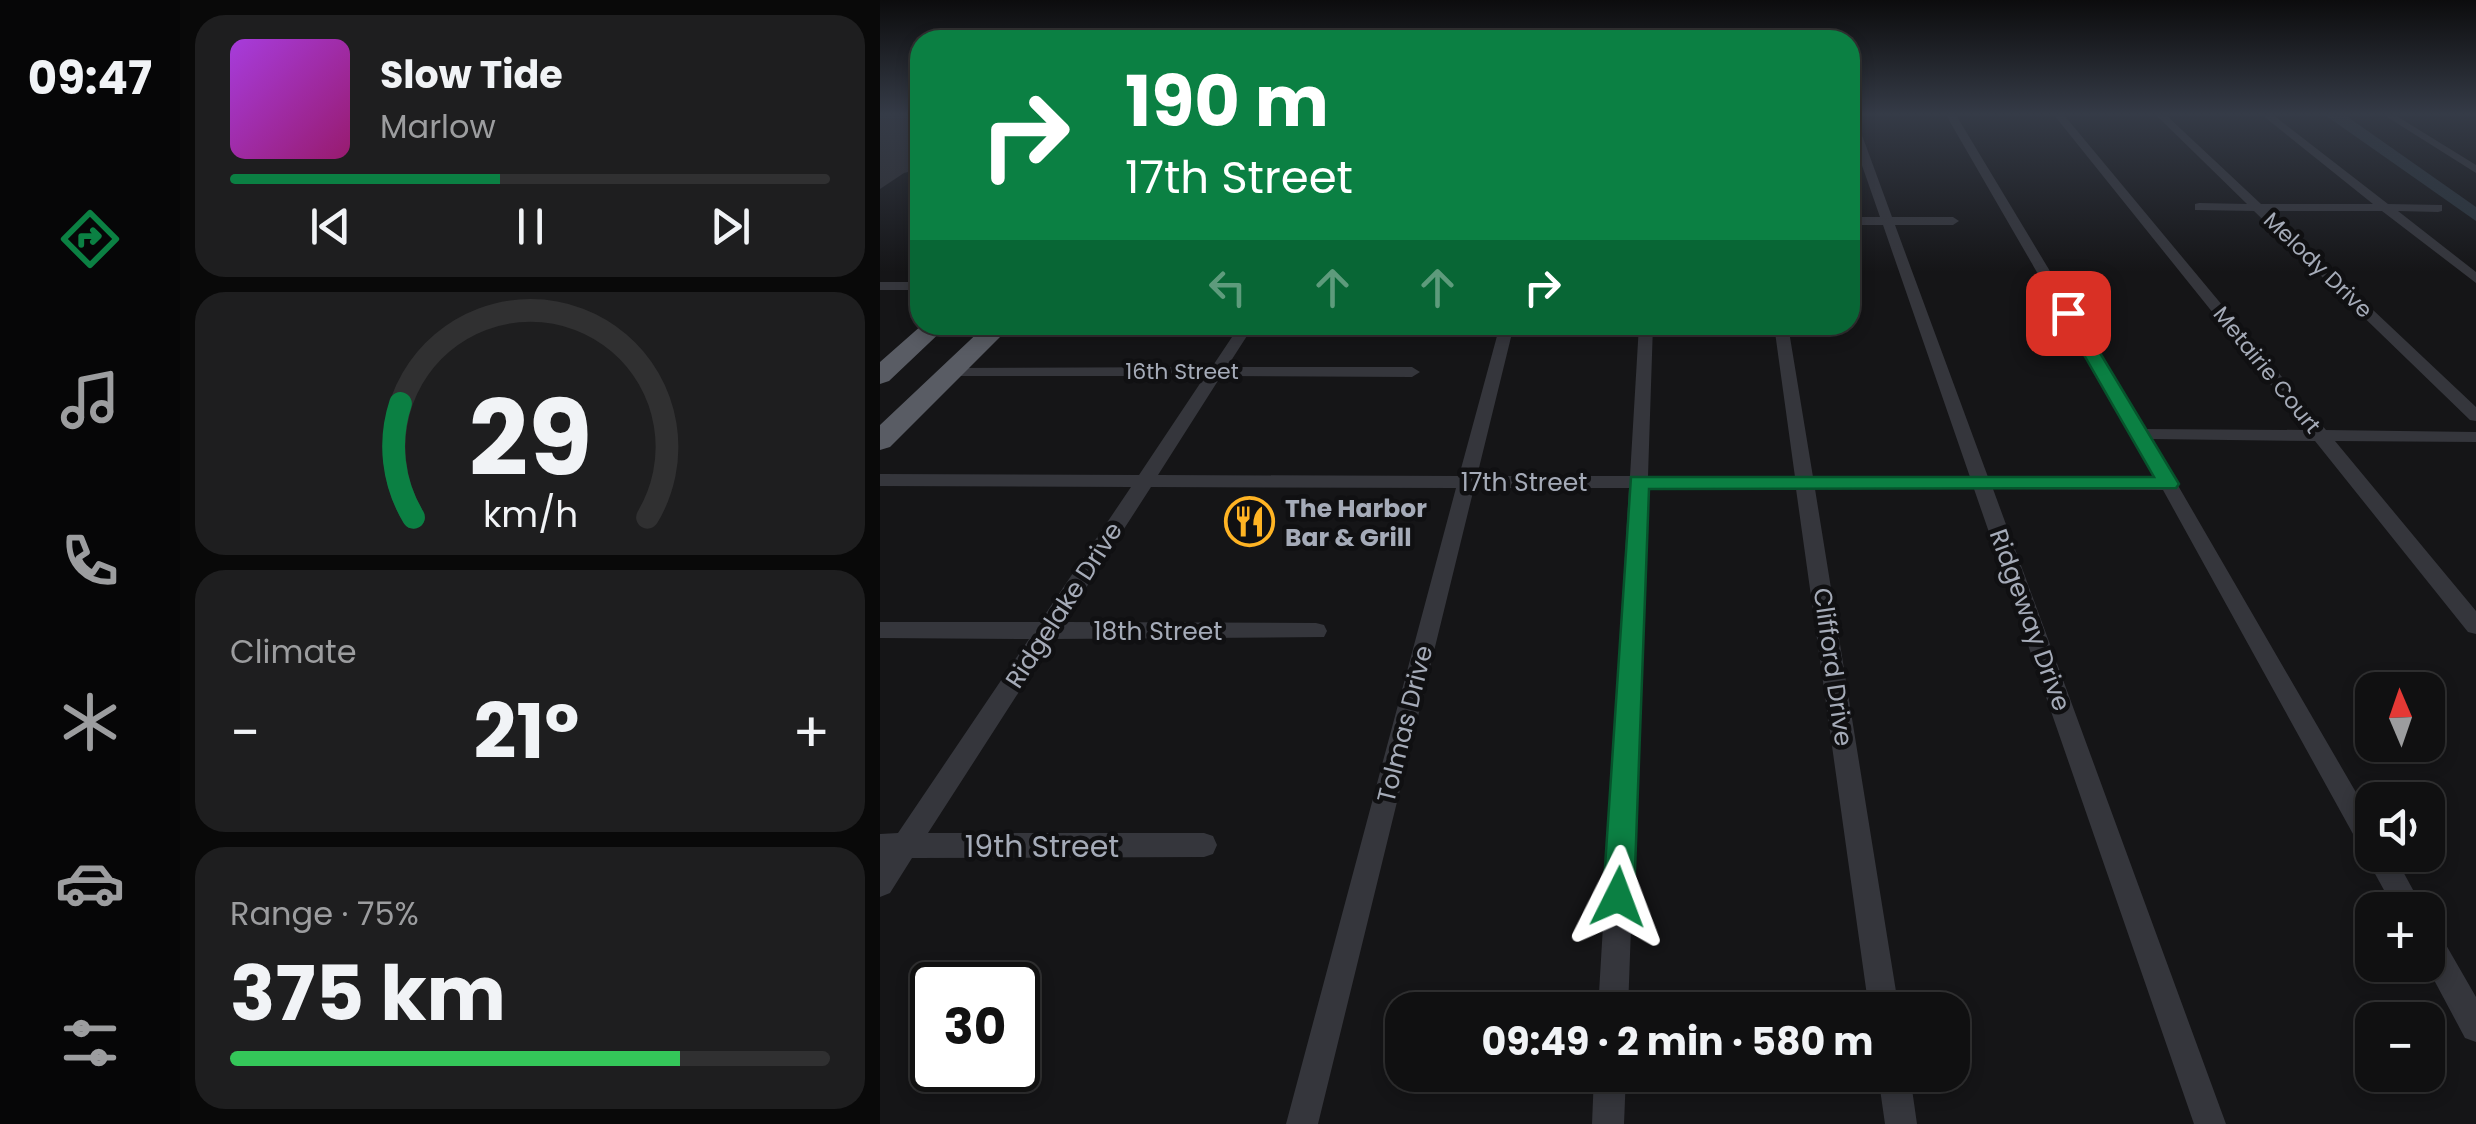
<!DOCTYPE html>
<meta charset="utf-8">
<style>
:root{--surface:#101011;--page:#1e1e1f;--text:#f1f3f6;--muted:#9c9d9f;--line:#303031;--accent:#0b8043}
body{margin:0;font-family:Poppins,sans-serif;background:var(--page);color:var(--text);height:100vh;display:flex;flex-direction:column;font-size:38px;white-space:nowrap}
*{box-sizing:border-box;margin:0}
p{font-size:32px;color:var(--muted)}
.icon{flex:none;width:55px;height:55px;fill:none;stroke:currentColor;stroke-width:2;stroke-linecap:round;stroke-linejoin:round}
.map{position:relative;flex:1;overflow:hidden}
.details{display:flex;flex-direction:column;gap:15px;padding:15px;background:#090909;width:700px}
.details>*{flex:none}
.guide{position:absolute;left:30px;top:30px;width:950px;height:305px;border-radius:30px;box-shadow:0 5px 15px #0003,0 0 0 2px var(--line);background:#0b8043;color:#fff;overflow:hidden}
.needle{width:65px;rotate:358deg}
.buttons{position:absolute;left:1475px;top:672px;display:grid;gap:20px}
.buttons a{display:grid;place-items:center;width:90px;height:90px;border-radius:20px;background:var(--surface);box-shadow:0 5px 15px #0003,0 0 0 2px var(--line);font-size:50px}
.speed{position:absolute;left:30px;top:962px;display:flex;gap:20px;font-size:50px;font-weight:700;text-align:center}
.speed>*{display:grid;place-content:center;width:130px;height:130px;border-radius:50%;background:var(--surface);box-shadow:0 5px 15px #0003,0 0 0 2px var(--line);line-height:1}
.speed .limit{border:5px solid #111;border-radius:15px;background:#fff;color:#111}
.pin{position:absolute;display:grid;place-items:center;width:85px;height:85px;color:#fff;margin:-42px;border-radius:20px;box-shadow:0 5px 15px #0006}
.me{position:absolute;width:110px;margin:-55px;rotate:3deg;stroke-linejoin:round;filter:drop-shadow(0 0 8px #0008)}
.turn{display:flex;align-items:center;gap:35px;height:210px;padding:0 50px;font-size:45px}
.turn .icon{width:130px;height:130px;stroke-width:2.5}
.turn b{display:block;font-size:70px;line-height:85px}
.lanes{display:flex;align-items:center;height:95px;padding:0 50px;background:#0003;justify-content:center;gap:50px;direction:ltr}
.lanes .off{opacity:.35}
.big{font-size:75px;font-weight:700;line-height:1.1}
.details .widget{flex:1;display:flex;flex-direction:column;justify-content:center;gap:15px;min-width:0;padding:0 35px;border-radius:30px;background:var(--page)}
.details .dial{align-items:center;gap:0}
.dial svg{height:260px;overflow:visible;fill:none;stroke:var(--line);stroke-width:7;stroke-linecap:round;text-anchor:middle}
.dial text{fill:var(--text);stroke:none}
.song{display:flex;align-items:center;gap:30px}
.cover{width:120px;height:120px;border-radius:15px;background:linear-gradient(135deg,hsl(280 70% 55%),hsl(320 70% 35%))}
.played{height:10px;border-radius:5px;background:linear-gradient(90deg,var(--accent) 45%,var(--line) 45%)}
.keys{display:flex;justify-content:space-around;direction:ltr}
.heat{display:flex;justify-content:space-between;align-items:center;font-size:55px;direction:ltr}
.charge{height:15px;border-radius:8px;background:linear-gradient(90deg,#34c759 75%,var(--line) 0)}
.trip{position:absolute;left:505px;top:992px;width:585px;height:100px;border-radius:30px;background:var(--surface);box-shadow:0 5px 15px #0003,0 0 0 2px var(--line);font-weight:700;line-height:100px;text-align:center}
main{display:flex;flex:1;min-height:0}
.dock{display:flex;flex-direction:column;width:180px;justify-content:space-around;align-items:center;background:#060607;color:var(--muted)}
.dock .icon{width:70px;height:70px}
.dock .on{color:var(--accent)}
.dock b{font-size:45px;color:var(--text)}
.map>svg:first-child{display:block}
.water{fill:#2a343c}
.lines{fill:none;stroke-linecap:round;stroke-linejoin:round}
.minor{fill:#35363c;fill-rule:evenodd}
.trunk{fill:#595c64;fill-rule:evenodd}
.shaded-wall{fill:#2e2e32}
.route{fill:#0b8043;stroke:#07532c;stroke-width:2.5}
.labels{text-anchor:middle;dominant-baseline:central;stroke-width:9;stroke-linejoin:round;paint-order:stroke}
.far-street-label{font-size:22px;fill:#a5abb8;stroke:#101012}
.street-label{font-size:25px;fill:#a5abb8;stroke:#101012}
.poi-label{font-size:25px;font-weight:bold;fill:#a5abb8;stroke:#101012;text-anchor:start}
.near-street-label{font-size:30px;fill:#a5abb8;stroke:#101012}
</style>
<main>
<nav class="dock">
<b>09:47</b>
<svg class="icon on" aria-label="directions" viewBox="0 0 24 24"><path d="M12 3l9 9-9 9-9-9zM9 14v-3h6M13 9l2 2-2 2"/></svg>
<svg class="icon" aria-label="music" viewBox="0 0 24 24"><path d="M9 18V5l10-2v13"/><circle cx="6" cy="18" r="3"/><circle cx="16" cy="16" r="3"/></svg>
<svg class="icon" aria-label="phone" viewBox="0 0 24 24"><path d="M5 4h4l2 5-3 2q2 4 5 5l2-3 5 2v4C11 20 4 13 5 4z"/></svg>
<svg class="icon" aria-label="climate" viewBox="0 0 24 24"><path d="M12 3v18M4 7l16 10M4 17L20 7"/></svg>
<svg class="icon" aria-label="car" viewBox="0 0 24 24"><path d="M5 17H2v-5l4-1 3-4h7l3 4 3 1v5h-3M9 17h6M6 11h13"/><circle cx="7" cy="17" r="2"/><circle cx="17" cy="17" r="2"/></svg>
<svg class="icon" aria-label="filters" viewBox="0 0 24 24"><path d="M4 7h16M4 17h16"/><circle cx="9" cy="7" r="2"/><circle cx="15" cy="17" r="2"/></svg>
</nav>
<section class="details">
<div class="widget">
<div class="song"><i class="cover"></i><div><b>Slow Tide</b><p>Marlow</p></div></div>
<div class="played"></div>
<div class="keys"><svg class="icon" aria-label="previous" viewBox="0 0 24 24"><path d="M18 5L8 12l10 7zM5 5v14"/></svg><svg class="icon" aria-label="pause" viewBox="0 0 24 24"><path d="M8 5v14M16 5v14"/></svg><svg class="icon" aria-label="next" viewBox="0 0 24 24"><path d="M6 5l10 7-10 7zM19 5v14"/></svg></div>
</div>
<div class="widget dial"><svg viewBox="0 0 100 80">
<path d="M14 69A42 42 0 1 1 86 69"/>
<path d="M14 69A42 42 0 0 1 10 34" stroke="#0b8043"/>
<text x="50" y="56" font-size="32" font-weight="700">29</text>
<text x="50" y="72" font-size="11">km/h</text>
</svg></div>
<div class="widget"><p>Climate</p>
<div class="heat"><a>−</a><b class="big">21°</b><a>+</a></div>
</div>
<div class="widget"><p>Range · 75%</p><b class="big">375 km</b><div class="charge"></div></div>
</section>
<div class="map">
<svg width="1596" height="1124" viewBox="0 0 1596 1124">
<rect width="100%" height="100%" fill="#151517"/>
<path class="water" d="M1445,115h20l131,92v14z"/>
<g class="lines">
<path class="minor" d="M970,115l5,1 37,101h61l6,4 -6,4h-58l93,252 168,1 -210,-363h10l189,314 162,1 -253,-315h10l262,315 150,2v10l-141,-1 141,170v23l-8,-2 -153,-191 -164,-2 221,381v35h22l30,55h-29l-232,-420 -170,-1 233,635h-32l-220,-635h-159l84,521h-30l-73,-521 -149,-1 -19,522h-30l31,-522h-155l-156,636h-32l170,-636 -305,-1 -87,135 252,1 8,2 3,6 -3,6 -271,2 -125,194h276l9,3 4,9 -4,9 -9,3 -292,1 -22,35 -10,4v-63l18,-1 131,-194 -149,-1v-16h160l91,-135 -251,-1v-12l259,1 66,-99h-253l-8,-5 2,-3 266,-1 28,-42h14l-27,42h185l8,5 -8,5 -191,-1 -63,99 301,1 41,-151h14l-37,151h153l9,-151h14l-5,151 147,1 -21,-152h14l25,152h157l-87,-252h-33v-8h30l-30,-86z
M1276,115h10l95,89h112l-111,-89h11l115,89 54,1v6l-4,1 -40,-1 78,61v11l-94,-72h-114l208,196v14l-6,-1 -216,-209 -59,-1v-6l4,-1 48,1z
M1504,115h11l81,50v8z
M0,282h40v8h-40z
M1548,927l10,4 38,66v45l-11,-4 -39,-73z
M714,1075h32l-2,49h-32z
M998,1075h32l7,49h-32z"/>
<path class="trunk" d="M42,325h26l-59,56 -9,3v-22z
M106,325h26l-122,122 -10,3v-25z"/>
</g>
<path class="shaded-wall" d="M0,115h38l2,3v44l-3,2 3,5 -16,4 -24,16z"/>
<linearGradient id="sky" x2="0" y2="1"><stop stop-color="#0c0c0d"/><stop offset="0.42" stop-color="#353b47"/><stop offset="1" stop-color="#353b47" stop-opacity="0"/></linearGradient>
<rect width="1596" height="272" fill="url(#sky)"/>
<path class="route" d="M1188,308l8,5 103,171 -3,4 -527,1 -15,408 -4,11 -12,4 -11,-4 -4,-11 28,-420h523l-94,-164z"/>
<defs>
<symbol id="restaurant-ring" viewBox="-11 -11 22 22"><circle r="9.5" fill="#101012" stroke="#ffb424" stroke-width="1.5"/><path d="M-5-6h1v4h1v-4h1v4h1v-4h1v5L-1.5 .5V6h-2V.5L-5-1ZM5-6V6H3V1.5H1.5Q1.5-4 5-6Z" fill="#ffb424"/></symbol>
</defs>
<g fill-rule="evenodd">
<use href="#restaurant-ring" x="342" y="494" width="55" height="55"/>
</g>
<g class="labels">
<g class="far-street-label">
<text transform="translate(1438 265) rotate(44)">Melody Drive</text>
<text transform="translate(1387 370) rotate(51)">Metairie Court</text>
<text x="302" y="371">16th Street</text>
</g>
<g class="street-label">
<text x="644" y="482">17th Street</text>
<text transform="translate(184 605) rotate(-57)">Ridgelake Drive</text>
<text transform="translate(1150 620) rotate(70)">Ridgeway Drive</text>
<text x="278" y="631">18th Street</text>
<text transform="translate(953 667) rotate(82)">Clifford Drive</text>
<text transform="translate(525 724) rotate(-76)">Tolmas Drive</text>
</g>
<g class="poi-label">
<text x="405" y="508">The Harbor<tspan x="405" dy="29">Bar &amp; Grill</tspan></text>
</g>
<g class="near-street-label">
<text x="162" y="846">19th Street</text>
</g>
</g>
</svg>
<div class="buttons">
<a><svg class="needle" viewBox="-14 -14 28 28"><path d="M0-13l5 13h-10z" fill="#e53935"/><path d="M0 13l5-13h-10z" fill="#9c9d9f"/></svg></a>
<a><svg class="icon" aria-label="sound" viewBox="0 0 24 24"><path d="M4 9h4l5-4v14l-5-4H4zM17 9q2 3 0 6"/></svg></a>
<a>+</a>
<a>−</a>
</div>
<div class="speed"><div class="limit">30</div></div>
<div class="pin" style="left:1188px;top:313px;background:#d93025"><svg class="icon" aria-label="arrive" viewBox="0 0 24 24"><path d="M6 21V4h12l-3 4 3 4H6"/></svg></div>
<svg class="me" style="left:738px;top:897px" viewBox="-20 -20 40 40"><path d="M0-17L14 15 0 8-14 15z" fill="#0b8043" stroke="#fff" stroke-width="4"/></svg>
<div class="trip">09:49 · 2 min · 580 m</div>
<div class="guide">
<div class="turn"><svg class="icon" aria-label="right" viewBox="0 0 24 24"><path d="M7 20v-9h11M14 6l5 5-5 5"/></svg><div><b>190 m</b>17th Street</div></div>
<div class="lanes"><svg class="icon off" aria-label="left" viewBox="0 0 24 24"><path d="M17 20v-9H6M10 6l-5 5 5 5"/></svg><svg class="icon off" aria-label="ahead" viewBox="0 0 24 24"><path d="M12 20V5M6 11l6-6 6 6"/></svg><svg class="icon off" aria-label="ahead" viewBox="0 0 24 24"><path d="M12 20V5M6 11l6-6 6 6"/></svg><svg class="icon" aria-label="right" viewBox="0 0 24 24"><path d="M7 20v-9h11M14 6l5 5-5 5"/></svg></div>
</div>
</div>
</main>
